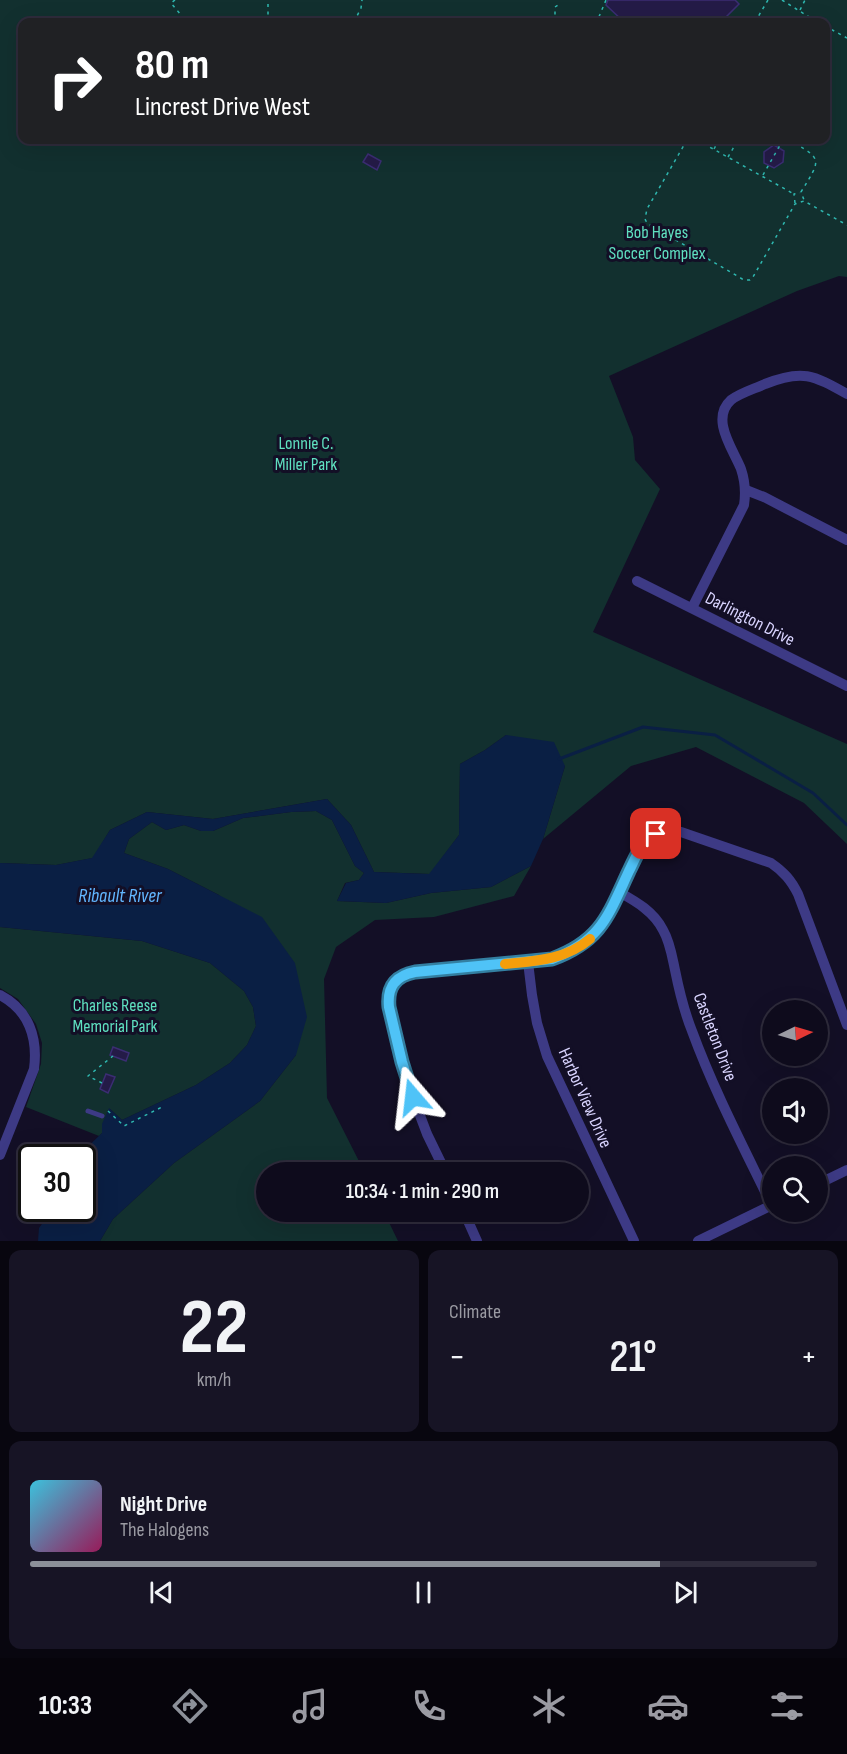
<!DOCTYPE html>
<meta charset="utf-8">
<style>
:root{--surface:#0e0b1c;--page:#171425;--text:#f1f3f6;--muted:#9b9ba3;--line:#2e2b3b;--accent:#8c9099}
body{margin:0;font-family:"Sofia Sans Condensed",sans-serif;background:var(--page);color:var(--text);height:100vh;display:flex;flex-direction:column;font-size:22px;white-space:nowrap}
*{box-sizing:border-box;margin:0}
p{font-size:20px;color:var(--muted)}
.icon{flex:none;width:33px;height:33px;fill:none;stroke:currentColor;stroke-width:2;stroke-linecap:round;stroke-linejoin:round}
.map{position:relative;height:1241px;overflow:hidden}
.side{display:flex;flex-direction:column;gap:9px;padding:9px;background:#08060f;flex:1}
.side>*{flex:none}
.top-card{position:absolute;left:18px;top:18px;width:812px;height:126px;border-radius:12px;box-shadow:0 6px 24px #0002,0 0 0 2px var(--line);background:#202124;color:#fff;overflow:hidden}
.needle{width:39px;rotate:85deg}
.fabs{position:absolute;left:762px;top:1000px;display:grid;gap:12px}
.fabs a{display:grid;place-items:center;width:66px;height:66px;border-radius:50%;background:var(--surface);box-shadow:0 6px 24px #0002,0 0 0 2px var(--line);font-size:30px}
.speed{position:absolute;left:18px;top:1144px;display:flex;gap:12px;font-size:30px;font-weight:700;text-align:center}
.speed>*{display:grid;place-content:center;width:78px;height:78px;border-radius:50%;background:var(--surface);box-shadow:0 6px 24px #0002,0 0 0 2px var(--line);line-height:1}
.speed .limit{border:3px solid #111;border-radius:9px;background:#fff;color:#111}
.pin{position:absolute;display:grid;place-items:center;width:51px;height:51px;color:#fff;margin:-26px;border-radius:12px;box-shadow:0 3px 9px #0006}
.me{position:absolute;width:66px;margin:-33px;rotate:343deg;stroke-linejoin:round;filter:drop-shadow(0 0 4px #0008)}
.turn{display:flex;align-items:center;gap:21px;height:126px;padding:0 18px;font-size:27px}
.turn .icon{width:78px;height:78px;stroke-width:2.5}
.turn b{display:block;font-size:42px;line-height:51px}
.big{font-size:45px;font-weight:600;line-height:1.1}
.side .widget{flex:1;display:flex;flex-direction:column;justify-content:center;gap:9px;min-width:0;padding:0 21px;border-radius:12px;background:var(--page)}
.side .dial{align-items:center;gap:0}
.dial b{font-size:78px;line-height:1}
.song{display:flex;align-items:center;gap:18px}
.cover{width:72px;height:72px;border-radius:9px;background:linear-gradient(135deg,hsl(190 70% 55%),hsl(330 70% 35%))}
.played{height:6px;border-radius:3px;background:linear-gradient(90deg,var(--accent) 80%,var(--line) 80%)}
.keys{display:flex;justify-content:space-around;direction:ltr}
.heat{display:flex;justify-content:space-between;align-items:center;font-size:33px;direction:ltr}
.side .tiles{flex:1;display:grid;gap:9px;grid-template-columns:1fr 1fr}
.widget:last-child{grid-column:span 2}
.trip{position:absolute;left:256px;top:1162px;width:333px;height:60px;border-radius:30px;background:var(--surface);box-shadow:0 6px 24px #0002,0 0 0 2px var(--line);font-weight:600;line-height:60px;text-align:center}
.tab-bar{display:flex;height:96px;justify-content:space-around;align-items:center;background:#06040b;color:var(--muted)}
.tab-bar .icon{width:42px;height:42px}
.tab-bar .selected{color:var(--accent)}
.tab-bar b{font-size:27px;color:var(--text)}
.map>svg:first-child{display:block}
.green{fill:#12302f;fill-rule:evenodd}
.water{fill:#0a1f44}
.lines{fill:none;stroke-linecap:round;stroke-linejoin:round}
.stream{stroke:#0a1f44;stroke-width:3}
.building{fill:#241b47;stroke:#3b2d73;stroke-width:1.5}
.path{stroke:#2fb8b0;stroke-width:1.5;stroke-dasharray:3 4.5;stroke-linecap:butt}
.lane{stroke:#3d3a85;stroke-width:5}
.street{stroke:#3d3a85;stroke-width:10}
.route-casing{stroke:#337fa1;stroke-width:15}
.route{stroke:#4fc3f7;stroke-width:10}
.slow{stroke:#f59e0b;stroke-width:10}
.labels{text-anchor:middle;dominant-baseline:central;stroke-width:6;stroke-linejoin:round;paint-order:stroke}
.park-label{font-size:18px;fill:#5fe0c0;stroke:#130f26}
.street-label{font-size:18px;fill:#d9d4ff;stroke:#130f26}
.water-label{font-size:20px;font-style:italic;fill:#62b6ff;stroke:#130f26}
</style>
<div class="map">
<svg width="847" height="1241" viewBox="0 0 847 1241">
<rect width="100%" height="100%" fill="#130f26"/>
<path class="green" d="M0,0h847v277l-8,-1 -42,15 -188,85 24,61 2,23 25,29 -67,143 254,112v100l-43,-41 -108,-56 -65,19 -88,73 22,-73 -59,-31 -21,15 -25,14 -1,71 -29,39 -56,-2 -23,-47 -24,-26 -114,20 -66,-7 -37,18 -17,28 -37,7 -56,-2zM22,22h803v118h-803z
M316,811l16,9 23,46 9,7 -5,7 -14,3 -8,18 49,2 45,-10 60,-6 40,-21 -17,30 -80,21 -59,3 -39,27 -12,32 3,119 38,75h-98v39h117l14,29h-298l13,-22 61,-56 86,-62 36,-46 -77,-160 -51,-26 -44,-16 5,-14 23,-17 14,8 18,-5 17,6h12l30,-13 48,-6z
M0,927l142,14 68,22 34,28 9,16 3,19 -9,19 -17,18 -34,22 -74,35 -12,-11 -8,24 -3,3 -73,-29 15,-43 1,-21 -6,-19 -18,-25 -18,-11z"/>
<path class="water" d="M506,735l48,7 11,24 -22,73 -12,27 -40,21 -60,6 -45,10 -49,-2 9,-18 13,-3 5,-7 -9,-7 -23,-46 -16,-9 -25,1 -48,6 -30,13h-12l-17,-6 -18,5 -14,-8 -23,17 -5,14 44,16 94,48 33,46 12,54 -11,38 -36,46 -86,62 -61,56 -13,22h-62l1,-13 14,-19h29v-51h-6l26,-25v-9l7,-16 13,12 74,-35 34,-22 17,-18 9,-19 -3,-19 -9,-16 -34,-28 -68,-22 -142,-14v-64l56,2 36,-7 18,-28 37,-18 66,7 114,-20 24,26 23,47 55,2 30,-39 1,-71 25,-14z"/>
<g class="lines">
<path class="stream" d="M559,759l84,-32 72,8 98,58 34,32"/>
</g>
<path class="building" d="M608,0h127l4,4 -12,12 2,2 -4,4h-101l-18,-17z
M774,145l10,6 -1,11 -9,6 -10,-5v-11z
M368,154l13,7 -4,9 -14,-8z
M113,1047l16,6 -3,8 -16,-6z
M106,1074l9,3 -7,16 -8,-4z"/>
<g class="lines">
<path class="path" d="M175,0l-4,3 16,19
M782,0l27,17 -3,5
M800,10l5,-10
M810,17l10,5
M268,22v-22
M354,22l7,-14 1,-8
M555,22v-15l3,-2
M594,22l4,-3 8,-19
M755,22l13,-22
M825,26l22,12
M567,140l7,4 13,-4
M687,140l-40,69 -2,10 2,4 97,57h6l3,-3 42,-73 9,-3 43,24
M697,140l97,54
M788,140c36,19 33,19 13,52l3,8
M714,149l5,-9
M728,157l10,-17
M763,175l20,-35
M795,203l-1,-9 6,-1
M102,1083l-14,-7 25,-20
M108,1111l16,15 38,-19"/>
<path class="lane" d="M88,1111l14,5"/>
<path class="street" d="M746,490l18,7 83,43
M637,581l210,105
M692,608l52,-103c2,-13 1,-24 -3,-36 -8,-20 -31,-50 -10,-69 9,-7 23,-11 34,-16 37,-15 48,-9 82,10
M619,892c18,10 35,20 44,38 7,12 9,26 12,40 4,20 9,41 17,61 22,60 52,117 80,175
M528,962l4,33 5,28 10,33 87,185
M0,995c29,15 38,43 34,74l-34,86
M446,1173l-19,-39 -14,-37 -11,-35 -13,-55c-2,-20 6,-31 26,-35l137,-13 17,-6 25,-18 11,-15 36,-73 7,-8 8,-5 12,-3 13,1 90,31c13,9 20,17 27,31l49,131
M818,1184l29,-14
M464,1212l13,29
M698,1241l74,-36"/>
</g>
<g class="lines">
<defs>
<path id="route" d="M413,1097l-11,-35 -13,-55c-2,-20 6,-31 26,-35l137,-13c49,-18 56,-43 77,-88 8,-16 11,-27 27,-37"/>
</defs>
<use href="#route" class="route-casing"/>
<use href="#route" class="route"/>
<path class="slow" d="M505,964c31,-3 60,-4 85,-25"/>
</g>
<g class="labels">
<g class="park-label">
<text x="657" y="232">Bob Hayes<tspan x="657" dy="21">Soccer Complex</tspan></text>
<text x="306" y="443">Lonnie C.<tspan x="306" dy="21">Miller Park</tspan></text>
<text x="115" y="1005">Charles Reese<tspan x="115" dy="21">Memorial Park</tspan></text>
</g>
<g class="street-label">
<text transform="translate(750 619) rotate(27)">Darlington Drive</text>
<text transform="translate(715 1037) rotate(69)">Castleton Drive</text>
<text transform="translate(585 1098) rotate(66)">Harbor View Drive</text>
</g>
<g class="water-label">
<text x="120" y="896">Ribault River</text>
</g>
</g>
</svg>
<div class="fabs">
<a><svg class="needle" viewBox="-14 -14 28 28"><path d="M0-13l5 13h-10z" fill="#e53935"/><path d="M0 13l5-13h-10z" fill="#9b9ba3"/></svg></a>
<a><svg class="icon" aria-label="sound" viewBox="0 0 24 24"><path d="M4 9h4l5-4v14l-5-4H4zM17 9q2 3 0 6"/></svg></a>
<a><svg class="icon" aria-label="search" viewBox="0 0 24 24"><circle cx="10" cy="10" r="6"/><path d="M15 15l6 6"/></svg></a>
</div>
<div class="speed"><div class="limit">30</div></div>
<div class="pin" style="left:656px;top:834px;background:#d93025"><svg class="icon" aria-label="arrive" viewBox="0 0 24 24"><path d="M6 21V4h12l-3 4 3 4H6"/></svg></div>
<svg class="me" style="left:413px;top:1097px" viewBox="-20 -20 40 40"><path d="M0-17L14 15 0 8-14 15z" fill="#4fc3f7" stroke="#fff" stroke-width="4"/></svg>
<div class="trip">10:34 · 1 min · 290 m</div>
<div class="top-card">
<div class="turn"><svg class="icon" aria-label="right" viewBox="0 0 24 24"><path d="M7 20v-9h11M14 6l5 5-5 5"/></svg><div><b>80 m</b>Lincrest Drive West</div></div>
</div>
</div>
<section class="side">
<div class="tiles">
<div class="widget dial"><b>22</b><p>km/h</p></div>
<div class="widget"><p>Climate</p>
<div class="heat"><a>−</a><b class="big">21°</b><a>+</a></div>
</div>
<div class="widget">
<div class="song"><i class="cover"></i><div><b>Night Drive</b><p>The Halogens</p></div></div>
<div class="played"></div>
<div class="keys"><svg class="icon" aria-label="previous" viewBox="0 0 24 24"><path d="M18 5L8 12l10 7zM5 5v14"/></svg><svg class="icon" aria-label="pause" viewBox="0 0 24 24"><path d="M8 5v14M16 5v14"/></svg><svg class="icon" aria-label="next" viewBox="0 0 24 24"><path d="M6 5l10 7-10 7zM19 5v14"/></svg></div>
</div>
</div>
</section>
<nav class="tab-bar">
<b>10:33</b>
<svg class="icon selected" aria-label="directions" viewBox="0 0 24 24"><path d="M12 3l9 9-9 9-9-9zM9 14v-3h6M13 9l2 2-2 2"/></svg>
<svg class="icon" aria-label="music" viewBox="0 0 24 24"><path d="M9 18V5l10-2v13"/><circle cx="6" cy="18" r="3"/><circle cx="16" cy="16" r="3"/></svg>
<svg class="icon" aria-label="phone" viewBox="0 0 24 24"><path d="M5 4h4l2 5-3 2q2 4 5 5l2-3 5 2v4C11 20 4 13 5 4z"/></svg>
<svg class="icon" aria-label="climate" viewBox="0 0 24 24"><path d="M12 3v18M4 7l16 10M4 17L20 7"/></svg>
<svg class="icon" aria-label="car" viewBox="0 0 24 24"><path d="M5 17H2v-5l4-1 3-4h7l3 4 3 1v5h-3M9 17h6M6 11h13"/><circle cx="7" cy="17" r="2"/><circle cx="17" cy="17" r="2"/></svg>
<svg class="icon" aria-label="filters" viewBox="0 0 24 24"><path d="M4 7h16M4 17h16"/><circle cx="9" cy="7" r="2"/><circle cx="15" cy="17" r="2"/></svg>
</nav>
